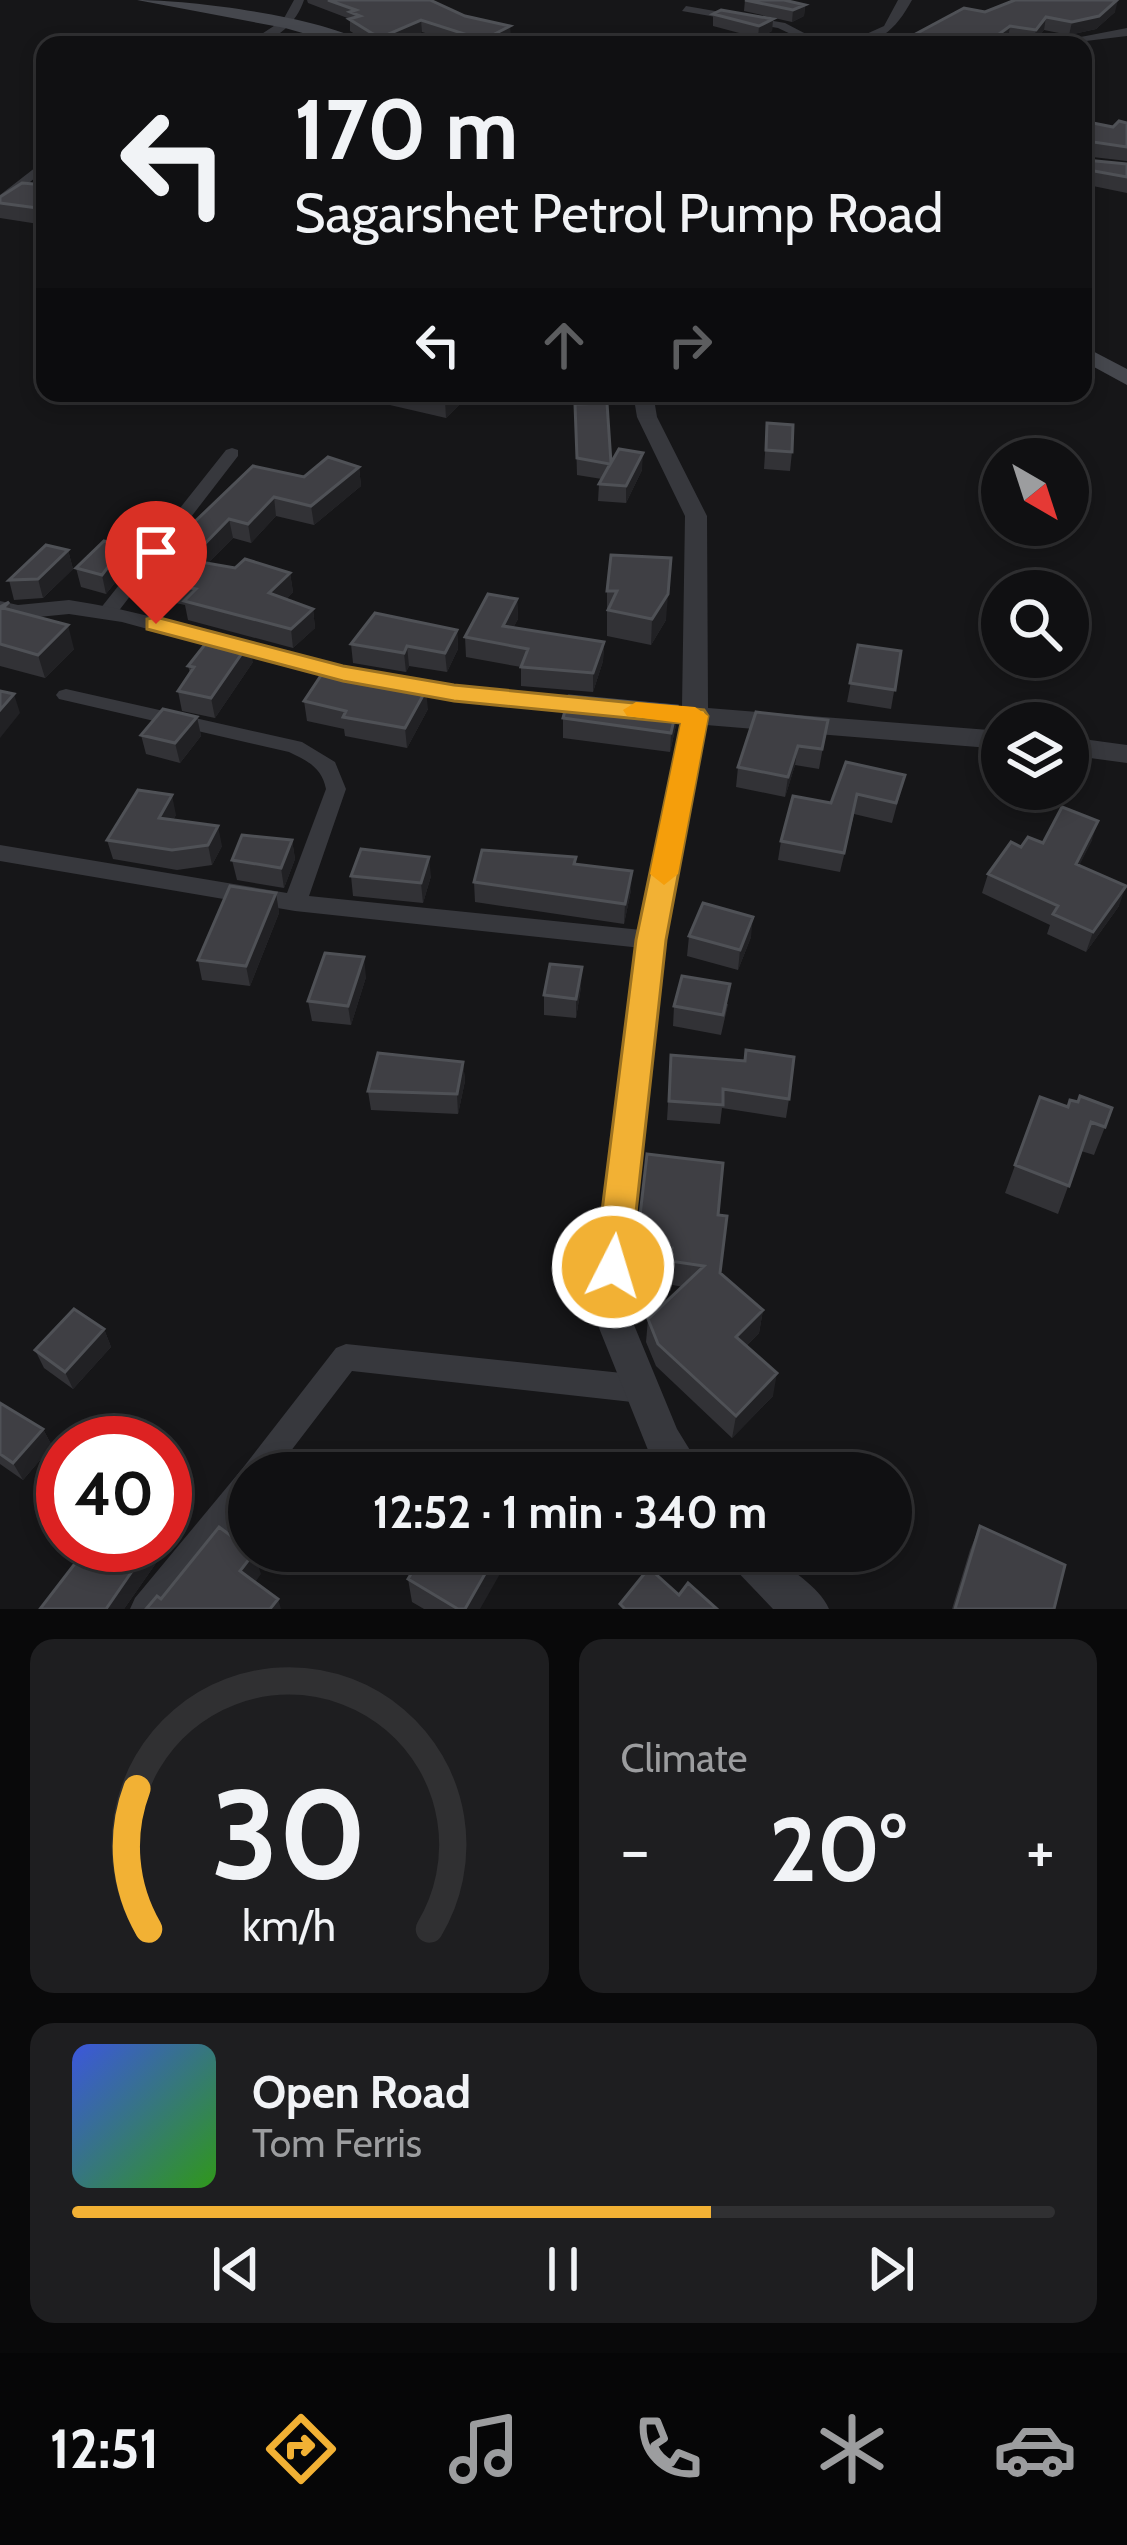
<!DOCTYPE html>
<meta charset="utf-8">
<style>
:root{--surface:#101012;--page:#1e1e20;--text:#f1f3f6;--muted:#9c9d9f;--line:#303032;--accent:#f2b134}
body{margin:0;font-family:Cabin,sans-serif;background:var(--page);color:var(--text);height:100vh;display:flex;flex-direction:column;font-size:45px;white-space:nowrap}
*{box-sizing:border-box;margin:0}
p{font-size:39px;color:var(--muted)}
.icon{flex:none;width:66px;height:66px;fill:none;stroke:currentColor;stroke-width:2;stroke-linecap:round;stroke-linejoin:round}
.map{position:relative;height:1609px;overflow:hidden}
.drawer{display:flex;flex-direction:column;gap:30px;padding:30px;background:#09090a;flex:1}
.drawer>*{flex:none}
.top-card{position:absolute;left:36px;top:36px;width:1056px;height:366px;border-radius:24px;box-shadow:0 6px 18px #0003,0 0 0 3px var(--line);background:#101012;color:var(--text);overflow:hidden}
.needle{width:78px;rotate:141deg}
.tools{position:absolute;left:981px;top:438px;display:grid;gap:24px}
.tools a{display:grid;place-items:center;width:108px;height:108px;border-radius:50%;background:var(--surface);box-shadow:0 6px 18px #0003,0 0 0 3px var(--line);font-size:60px}
.speed{position:absolute;left:36px;top:1416px;display:flex;gap:24px;font-size:60px;font-weight:700;text-align:center}
.speed>*{display:grid;place-content:center;width:156px;height:156px;border-radius:50%;background:var(--surface);box-shadow:0 6px 18px #0003,0 0 0 3px var(--line);line-height:1}
.speed .limit{border:18px solid #d22;background:#fff;color:#111}
.pin{position:absolute;display:grid;place-items:center;width:102px;height:102px;color:#fff;margin:-123px -51px;border-radius:50% 50% 50% 0;rotate:-45deg;box-shadow:0 0 12px #0007}
.pin .icon{rotate:45deg}
.me{position:absolute;width:132px;margin:-66px;rotate:5deg;stroke-linejoin:round;filter:drop-shadow(0 0 9px #0008)}
.turn{display:flex;align-items:center;gap:42px;height:252px;padding:0 60px;font-size:54px}
.turn .icon{width:156px;height:156px;stroke-width:2.5}
.turn b{display:block;font-size:84px;line-height:102px}
.lanes{display:flex;align-items:center;height:114px;padding:0 60px;background:#0003;justify-content:center;gap:60px;direction:ltr}
.lanes .off{opacity:.35}
.big{font-size:90px;font-weight:800;line-height:1.1}
.drawer .tile{flex:1;display:flex;flex-direction:column;justify-content:center;gap:18px;min-width:0;padding:0 42px;border-radius:24px;background:var(--page)}
.drawer .dial{align-items:center;gap:0}
.dial svg{height:312px;overflow:visible;fill:none;stroke:var(--line);stroke-width:7;stroke-linecap:round;text-anchor:middle}
.dial text{fill:var(--text);stroke:none}
.song{display:flex;align-items:center;gap:36px}
.cover{width:144px;height:144px;border-radius:18px;background:linear-gradient(135deg,hsl(230 70% 55%),hsl(110 70% 35%))}
.played{height:12px;border-radius:6px;background:linear-gradient(90deg,var(--accent) 65%,var(--line) 65%)}
.keys{display:flex;justify-content:space-around;direction:ltr}
.heat{display:flex;justify-content:space-between;align-items:center;font-size:66px;direction:ltr}
.drawer .tiles{flex:1;display:grid;gap:30px;grid-template-columns:1fr 1fr}
.tile:last-child{grid-column:span 2}
.trip{position:absolute;left:228px;top:1452px;width:684px;height:120px;border-radius:60px;background:var(--surface);box-shadow:0 6px 18px #0003,0 0 0 3px var(--line);font-weight:800;line-height:120px;text-align:center}
.dock{display:flex;height:192px;justify-content:space-around;align-items:center;background:#060607;color:var(--muted)}
.dock .icon{width:84px;height:84px}
.dock .current{color:var(--accent)}
.dock b{font-size:54px;color:var(--text)}
.map>svg:first-child{display:block}
.lines{fill:none;stroke-linecap:round;stroke-linejoin:round}
.minor{fill:#37383d;fill-rule:evenodd}
.tertiary{fill:#37383d;fill-rule:evenodd}
.secondary{fill:#45474d;fill-rule:evenodd}
.wall{fill:#323236}
.shaded-wall{fill:#212124}
.building{fill:#3f3f44;stroke:#4f5156;stroke-width:3}
.route{fill:#f2b134;stroke:#9d7322;stroke-width:3}
.slow{fill:#f59e0b}
</style>
<div class="map">
<svg width="1127" height="1609" viewBox="0 0 1127 1609">
<rect width="100%" height="100%" fill="#161618"/>
<g class="lines">
<path class="minor" d="M294,0h10c-8,25 -32,45 -59,45l38,-25z
M686,6l99,17 42,22h-13l-36,-17 -96,-17z
M870,34l25,9 1,2h-15l-15,-6z
M45,160v10l-45,36v-11z
M232,448l6,2v6l-124,161h-14l-2,-4 2,-4 126,-159z
M66,689l236,53 33,20 11,27 -37,107 342,35 8,3 3,6 -3,6 -8,3 -356,-38 -295,-50v-16l287,48 39,-104c-4,-21 -18,-28 -37,-37l-230,-53 -3,-4 3,-4z
M346,1344l295,31 10,4 4,10 -4,10 -10,4 -289,-32 -78,102h-25v32l-83,104h-36l5,-11 107,-129 94,-121z"/>
<path class="tertiary" d="M898,0h14c-17,31 -33,45 -70,45l42,-19z
M1127,28v8l-74,9 7,-4z
M633,393h20l4,24 50,99 1,192 294,23v18l-296,-24 -40,215 -39,368 50,121 27,44h-42l-12,-18 -59,-147 45,-368 45,-217 -13,-3 -4,-6 4,-6 14,-2 3,-190 -48,-99z
M69,600c95,14 184,48 277,67 85,17 170,24 256,33l13,8 -13,8 -148,-15 -111,-19 -221,-60 -53,-8 -51,5 -18,-4v-14l18,4z
M1068,737l59,8v18l-59,-8z
M725,1551h46c18,20 48,34 58,58h-56l-42,-44z"/>
<path class="secondary" d="M137,0c55,0 188,17 233,45h-25l-60,-17z
M1083,346l44,23v16l-44,-24z"/>
</g>
<path class="wall" d="M307,0h123l81,37 -15,8h-33l-41,-13 -32,13h-17l-23,-14v-12l-42,-16z
M745,0l60,5 -1,11 -12,6 -48,-11z
M985,12h130l-19,17 -27,6 -25,-5 -11,14 -25,-5 -8,6h-105z
M713,14l60,5 -1,12 -14,7 -45,-12z
M1083,121l30,6 14,-4v38l-43,-5 2,4 41,4v29l-44,-9z
M45,185v40l-45,-7v-21z
M315,393h148l1,7 -18,18 -95,-22 -5,5z
M575,404l36,59 31,7 -16,33 -28,-2 1,-17 3,-5 -25,-4z
M767,423l25,29 -2,19 -26,-2z
M359,467l2,19 -47,39 -38,-9 -25,27 -18,-5 -25,25 27,5 55,5 3,19 -7,7 27,10 2,19 -22,20 -105,-28 -3,-15 -48,-10 -5,-19 29,-22 143,-77z
M68,550l5,19 -30,29 -29,2 -5,-20z
M611,555l55,65 -15,25 -44,-9v-45z
M129,565l-23,29 -25,-7 -5,-19z
M517,599l1,20 -5,9 91,14 -1,19 -10,31 -72,-6v-19l-55,-10 -1,-20z
M9,602l2,8 63,39 -29,29 -45,-12v-59z
M457,630l1,19 -11,23 -38,-6 -3,6 -53,-9 -2,-19z
M858,645l43,6 -10,58 -44,-7z
M253,662l-38,56 -33,-7 -4,-20 12,-18 -2,-7z
M393,676l1,7 34,26 -21,39 -62,-12 -1,-7 -37,-8 -3,-20z
M677,706l-1,19 -6,27 -107,-14v-20z
M197,717l4,19 -21,27 -34,-9 -5,-19z
M828,720l-9,49 -24,-4 -10,32 -49,-10 2,-20z
M905,775l-13,48 -38,-9 -14,58 -62,-12 3,-19 50,-38z
M1002,780v9h38l-7,19 -36,-10z
M176,815l-3,5 49,26 -10,19 -35,5 -64,-11 -6,-19z
M292,840l3,19 -11,29 -47,-8 -5,-20z
M1092,840l-13,25 40,41 -33,46 -39,-18 3,-9 -68,-32 6,-19 33,-27 22,-4z
M351,876h80l-8,27 -70,-7z
M474,882l157,8 -7,34 -149,-22z
M276,893l3,20 -29,73 -48,-6 -4,-20z
M689,936l62,1 -13,33 -51,-14z
M366,977l-15,48 -39,-4 -4,-20z
M581,987l-5,31 -32,-3v-20z
M728,1004l-7,31 -48,-9 1,-20z
M671,1055l118,44 -3,19 -64,-10 -2,16 -53,-4z
M463,1062l2,19 -7,33 -87,-4 -3,-19z
M1040,1097l65,30 -11,28 -13,-4 -23,63 -53,-21z
M718,1215l2,58 43,37 -4,23 -13,13 27,50 -41,42 -76,-72 -10,-24 2,-23 35,-32 -15,-3 1,-13 -33,-5 1,-24z
M104,1329l7,18 -38,42 -29,-21 -9,-18z
M0,1403l43,26 9,17 -29,34 -23,-16z
M980,1526l74,83h-102l18,-59z
M67,1545h98l3,1 -44,63h-84l42,-54z
M408,1579l72,30h-56l-12,-7z"/>
<path class="shaded-wall" d="M1118,0l-3,12 -19,17 -27,6 3,-13z
M805,5l-1,11 -12,6 1,-12z
M1046,17l-2,13 -11,14 3,-14z
M773,19l-1,12 -14,7 1,-12z
M421,20l1,12 -32,13h-8v-8z
M510,26l1,11 -15,8h-13v-5z
M1010,26l-2,13 -8,6h-16z
M453,393h10l1,7 -18,18 -1,-17z
M643,453l-1,17 -16,33v-17z
M359,467l2,19 -47,39 -3,-19z
M274,497l2,19 -25,27 -3,-19z
M229,519l4,19 -41,41 -3,-19z
M124,546l5,19 -23,29 -4,-19z
M68,550l5,19 -30,29 -5,-19z
M671,558l-5,62 -15,25 1,-26z
M290,573l3,19 -21,20 -3,-19z
M517,599l1,20 -14,26 -1,-19z
M313,609l2,19 -22,20 -2,-19z
M68,625l6,24 -29,29 -7,-23z
M457,630l1,19 -11,23 -2,-19z
M604,642l-1,19 -10,31v-19z
M249,643l4,19 -38,56 -4,-20z
M407,646l2,20 -3,6 -2,-19z
M426,690l2,19 -21,39 -2,-20z
M14,694l6,19 -20,25v-28z
M677,706l-1,19 -6,27 1,-19z
M197,717l4,19 -21,27 -5,-20z
M798,746l-3,19 -10,32 3,-20z
M172,795l4,20 -13,22 -4,-19z
M1098,821l-6,19 -22,44 6,-20z
M218,826l4,20 -10,19 -4,-20z
M292,840l3,19 -11,29 -3,-20z
M429,857l2,19 -8,27 -2,-20z
M632,871l-1,19 -7,34 1,-20z
M1126,886l-7,20 -33,46 7,-20z
M276,893l3,20 -29,73 -4,-20z
M753,917l-2,20 -13,33 2,-20z
M364,957l2,20 -15,48 -3,-19z
M582,967l-1,20 -5,31v-19z
M463,1062l2,19 -7,33 -1,-20z
M763,1310l-4,23 -27,26 4,-22z
M104,1329l7,18 -38,42 -8,-17z
M777,1373l-4,23 -41,42 4,-22z
M43,1429l9,17 -29,34 -10,-17z
M165,1539l3,7 -44,63h-18l44,-64h15z
M498,1551h15l-33,58h-15z
M254,1553l7,21 -13,18 -8,-21z
M278,1599l3,10h-11z"/>
<path class="building" d="M328,0h102l35,16 45,10 -27,14 -62,-20 -39,17 -9,-3 -24,-15 11,-3 -10,-4 6,-2z
M745,0h39l21,5 -12,5z
M1015,0h102l-18,16 -27,6 -26,-5 -10,13 -26,-4 -26,19h-89l69,-37 21,4z
M721,10l52,9 -14,7 -46,-12z
M1083,121l30,6 6,-6 8,2v24l-40,-6 -4,3z
M1083,150l3,10 41,4v13l-44,-8z
M22,183l23,2v24l-45,-6v-6z
M410,393h43l-8,8z
M607,403l4,60 8,-14 24,4 -17,33 -27,-2 11,-20 -33,-6 -2,-54z
M767,423l26,2 -1,27 -26,-2z
M328,457l31,10 -48,39 -37,-9 -26,27 -19,-5 -40,41 46,8 10,-9 45,14 -21,20 44,16 -22,20 -107,-28 12,-12 -64,-13 18,-23 11,1 92,-88 51,11z
M104,541l20,5 -22,29 -26,-7z
M46,545l22,5 -30,29 -29,1z
M611,555l60,3 -3,36 -16,25 -44,-9 9,-19h-10z
M488,594l29,5 -14,27 101,16 -11,31 -72,-6 7,-18 -63,-12z
M9,602l-6,6 65,17 -30,30 -38,-11v-37z
M375,613l82,17 -12,23 -38,-7 -3,7 -53,-9z
M214,633l35,10 -38,55 -33,-7 16,-24 -6,-1z
M858,645l43,6 -6,39 -45,-7z
M335,666l58,10 -3,7 36,7 -21,38 -62,-11 3,-6 -42,-10 20,-30z
M0,691l14,3 -14,16z
M569,696l108,10 -6,27 -108,-15z
M163,709l34,8 -22,26 -34,-8z
M756,712l72,8 -6,29 -24,-3 -10,31 -50,-10z
M846,762l59,13 -9,28 -39,-9 -13,59 -63,-12 12,-45 38,7z
M138,790l34,5 -13,23 59,8 -10,19 -36,5 -65,-10z
M1062,807l36,14 -22,43 50,22 -33,46 -40,-18 5,-8 -70,-32 23,-32 10,5 7,-10 15,6z
M242,835l50,5 -11,28 -49,-8z
M361,849l68,8 -8,26 -70,-7z
M482,850l94,7 -2,7 58,7 -7,33 -151,-22z
M230,886l46,7 -30,73 -48,-6z
M703,903l50,14 -13,33 -51,-14z
M325,953l39,4 -16,49 -40,-5z
M550,964l32,3 -6,32 -32,-4z
M682,976l48,8 -7,31 -49,-9z
M746,1050l48,7 -5,42 -66,-10v16l-54,-4 2,-46 74,6z
M378,1053l85,9 -6,32 -89,-3z
M1080,1096l32,12 -7,19 -14,-5 -22,64 -54,-21 25,-68 28,10 2,-7 8,2z
M647,1154l76,9 -5,52 9,1 -7,57 43,37 -27,27 41,36 -41,43 -78,-72 -10,-25 56,-53 -34,-5 2,-13 -35,-6z
M74,1309l30,20 -39,43 -30,-22z
M0,1403l43,26 -30,34 -13,-9z
M63,1518v14l-7,-5z
M980,1526l85,39 -11,44h-99z
M219,1527l30,22v2l5,2 -14,18 38,28 -8,10h-124l11,-13 4,3z
M83,1545h67l-44,64h-66l47,-61z
M425,1551h73l-33,58h-7l-50,-30z
M649,1568l30,27 9,-12 29,26h-92l-5,-5z"/>
<path class="route" d="M156,617l187,49 111,19 250,25 4,6 -42,224 -36,327 -5,11 -12,5 -13,-5 -5,-11 41,-327 45,-217 -227,-22 -111,-20 -196,-52v-10z"/>
<path class="slow" d="M636,702l59,5 13,9 -30,158 -14,11 -14,-11 31,-151 -54,-7 -4,-6z"/>
</svg>
<div class="tools">
<a><svg class="needle" viewBox="-14 -14 28 28"><path d="M0-13l5 13h-10z" fill="#e53935"/><path d="M0 13l5-13h-10z" fill="#9c9d9f"/></svg></a>
<a><svg class="icon" aria-label="search" viewBox="0 0 24 24"><circle cx="10" cy="10" r="6"/><path d="M15 15l6 6"/></svg></a>
<a><svg class="icon" aria-label="layers" viewBox="0 0 24 24"><path d="M12 4l9 5-9 5-9-5zM3 14l9 5 9-5"/></svg></a>
</div>
<div class="speed"><div class="limit">40</div></div>
<div class="pin" style="left:156px;top:624px;background:#d93025"><svg class="icon" aria-label="arrive" viewBox="0 0 24 24"><path d="M6 21V4h12l-3 4 3 4H6"/></svg></div>
<svg class="me" style="left:613px;top:1267px" viewBox="-20 -20 40 40"><circle r="17" fill="#f2b134" stroke="#fff" stroke-width="3"/><path d="M0-11L8 9 0 5-8 9z" fill="#fff"/></svg>
<div class="trip">12:52 · 1 min · 340 m</div>
<div class="top-card">
<div class="turn"><svg class="icon" aria-label="left" viewBox="0 0 24 24"><path d="M17 20v-9H6M10 6l-5 5 5 5"/></svg><div><b>170 m</b>Sagarshet Petrol Pump Road</div></div>
<div class="lanes"><svg class="icon" aria-label="left" viewBox="0 0 24 24"><path d="M17 20v-9H6M10 6l-5 5 5 5"/></svg><svg class="icon off" aria-label="ahead" viewBox="0 0 24 24"><path d="M12 20V5M6 11l6-6 6 6"/></svg><svg class="icon off" aria-label="right" viewBox="0 0 24 24"><path d="M7 20v-9h11M14 6l5 5-5 5"/></svg></div>
</div>
</div>
<section class="drawer">
<div class="tiles">
<div class="tile dial"><svg viewBox="0 0 100 80">
<path d="M14 69A42 42 0 1 1 86 69"/>
<path d="M14 69A42 42 0 0 1 11 33" stroke="#f2b134"/>
<text x="50" y="56" font-size="32" font-weight="700">30</text>
<text x="50" y="72" font-size="11">km/h</text>
</svg></div>
<div class="tile"><p>Climate</p>
<div class="heat"><a>−</a><b class="big">20°</b><a>+</a></div>
</div>
<div class="tile">
<div class="song"><i class="cover"></i><div><b>Open Road</b><p>Tom Ferris</p></div></div>
<div class="played"></div>
<div class="keys"><svg class="icon" aria-label="previous" viewBox="0 0 24 24"><path d="M18 5L8 12l10 7zM5 5v14"/></svg><svg class="icon" aria-label="pause" viewBox="0 0 24 24"><path d="M8 5v14M16 5v14"/></svg><svg class="icon" aria-label="next" viewBox="0 0 24 24"><path d="M6 5l10 7-10 7zM19 5v14"/></svg></div>
</div>
</div>
</section>
<nav class="dock">
<b>12:51</b>
<svg class="icon current" aria-label="directions" viewBox="0 0 24 24"><path d="M12 3l9 9-9 9-9-9zM9 14v-3h6M13 9l2 2-2 2"/></svg>
<svg class="icon" aria-label="music" viewBox="0 0 24 24"><path d="M9 18V5l10-2v13"/><circle cx="6" cy="18" r="3"/><circle cx="16" cy="16" r="3"/></svg>
<svg class="icon" aria-label="phone" viewBox="0 0 24 24"><path d="M5 4h4l2 5-3 2q2 4 5 5l2-3 5 2v4C11 20 4 13 5 4z"/></svg>
<svg class="icon" aria-label="climate" viewBox="0 0 24 24"><path d="M12 3v18M4 7l16 10M4 17L20 7"/></svg>
<svg class="icon" aria-label="car" viewBox="0 0 24 24"><path d="M5 17H2v-5l4-1 3-4h7l3 4 3 1v5h-3M9 17h6M6 11h13"/><circle cx="7" cy="17" r="2"/><circle cx="17" cy="17" r="2"/></svg>
</nav>
